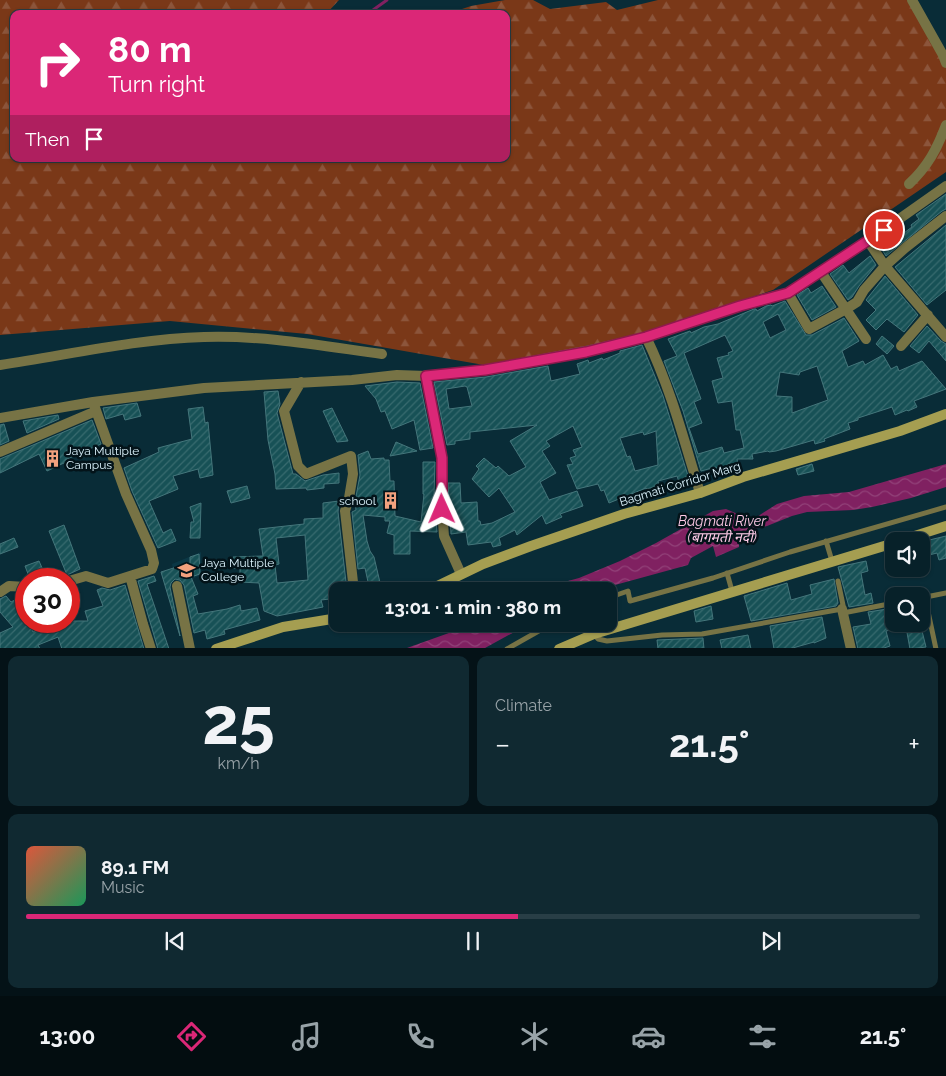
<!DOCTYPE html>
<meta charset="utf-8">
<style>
:root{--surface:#072129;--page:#102931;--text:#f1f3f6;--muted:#98a3a8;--line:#283e46;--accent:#db2777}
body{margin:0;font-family:Raleway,"Noto Sans Devanagari",sans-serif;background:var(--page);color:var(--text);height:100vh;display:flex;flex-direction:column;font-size:19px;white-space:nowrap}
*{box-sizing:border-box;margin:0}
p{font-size:16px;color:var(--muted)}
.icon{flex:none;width:28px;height:28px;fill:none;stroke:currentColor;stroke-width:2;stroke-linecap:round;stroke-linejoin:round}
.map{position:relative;height:648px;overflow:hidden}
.panel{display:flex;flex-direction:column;gap:8px;padding:8px;background:#041217;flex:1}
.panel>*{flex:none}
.hud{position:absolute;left:10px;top:10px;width:500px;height:152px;border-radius:10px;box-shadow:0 1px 4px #0004,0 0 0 1px var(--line);background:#db2777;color:#fff;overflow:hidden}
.fabs{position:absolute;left:885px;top:532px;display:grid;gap:10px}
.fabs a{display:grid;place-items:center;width:45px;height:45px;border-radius:10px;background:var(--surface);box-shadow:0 1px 4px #0004,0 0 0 1px var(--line);font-size:25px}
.speed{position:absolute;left:15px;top:568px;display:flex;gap:10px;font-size:25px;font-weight:700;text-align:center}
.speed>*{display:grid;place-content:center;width:65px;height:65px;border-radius:50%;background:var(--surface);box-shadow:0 1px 4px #0004,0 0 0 1px var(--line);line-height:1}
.speed .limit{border:8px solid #d22;background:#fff;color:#111}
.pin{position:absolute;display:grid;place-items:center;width:42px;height:42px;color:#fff;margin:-21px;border:2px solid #fff;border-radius:50%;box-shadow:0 1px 5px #0007}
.me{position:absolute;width:55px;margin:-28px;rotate:359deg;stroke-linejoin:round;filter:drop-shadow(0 0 4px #0008)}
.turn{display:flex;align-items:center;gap:18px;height:105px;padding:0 15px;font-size:22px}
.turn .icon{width:65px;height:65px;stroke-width:2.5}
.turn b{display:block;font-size:35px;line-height:42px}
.then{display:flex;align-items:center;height:48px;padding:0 15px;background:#0003;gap:10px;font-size:19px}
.big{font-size:38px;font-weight:700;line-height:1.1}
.panel .card{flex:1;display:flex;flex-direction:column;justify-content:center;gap:8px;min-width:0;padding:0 18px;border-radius:10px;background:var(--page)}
.panel .dial{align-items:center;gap:0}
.dial b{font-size:65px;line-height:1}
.song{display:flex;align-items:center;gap:15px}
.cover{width:60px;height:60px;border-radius:8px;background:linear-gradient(135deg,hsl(10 70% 55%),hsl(150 70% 35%))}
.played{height:5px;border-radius:2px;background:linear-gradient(90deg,var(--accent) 55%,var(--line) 55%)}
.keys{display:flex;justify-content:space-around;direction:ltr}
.heat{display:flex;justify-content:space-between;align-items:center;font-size:28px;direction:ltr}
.panel .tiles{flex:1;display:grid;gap:8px;grid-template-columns:1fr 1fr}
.card:last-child{grid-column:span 2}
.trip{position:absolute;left:329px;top:582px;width:288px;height:50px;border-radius:10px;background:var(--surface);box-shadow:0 1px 4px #0004,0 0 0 1px var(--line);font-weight:700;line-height:50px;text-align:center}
.menu{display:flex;height:80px;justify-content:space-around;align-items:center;background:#030d10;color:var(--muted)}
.menu .icon{width:35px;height:35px}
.menu .current{color:var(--accent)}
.menu b{font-size:22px;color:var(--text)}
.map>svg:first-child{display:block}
.built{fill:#0b3745}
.forest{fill:url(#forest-firs)}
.water{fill:url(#water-waves)}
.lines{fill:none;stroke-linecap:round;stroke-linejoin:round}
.stream{stroke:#802161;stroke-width:3}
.building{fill:url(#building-hatch);stroke:#44767b;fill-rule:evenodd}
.lane{stroke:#777345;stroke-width:5}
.street{stroke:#777345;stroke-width:10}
.secondary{stroke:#a59e51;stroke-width:10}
.route-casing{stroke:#8e194d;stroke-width:12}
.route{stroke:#db2777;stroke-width:9}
.labels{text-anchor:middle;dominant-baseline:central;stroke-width:5;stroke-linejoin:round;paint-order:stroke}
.poi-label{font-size:12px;fill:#ddf4fe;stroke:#031319;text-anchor:start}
.street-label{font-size:12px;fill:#ddf4fe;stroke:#031319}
.water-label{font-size:14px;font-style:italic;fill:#fecae7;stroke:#031319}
</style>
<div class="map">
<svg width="946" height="649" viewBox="0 0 946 649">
<defs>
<pattern id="forest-firs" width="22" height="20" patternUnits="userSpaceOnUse" patternTransform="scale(1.25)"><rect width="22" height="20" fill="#7a3818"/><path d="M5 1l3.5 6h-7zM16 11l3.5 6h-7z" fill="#8c553b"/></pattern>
<pattern id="water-waves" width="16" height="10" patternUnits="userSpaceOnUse" patternTransform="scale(1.25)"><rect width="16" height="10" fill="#802161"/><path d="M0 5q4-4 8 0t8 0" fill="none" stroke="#924279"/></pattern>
<pattern id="building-hatch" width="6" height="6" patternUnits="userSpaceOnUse" patternTransform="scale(1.25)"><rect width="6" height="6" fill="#175156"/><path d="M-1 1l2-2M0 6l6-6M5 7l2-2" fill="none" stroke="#386b6f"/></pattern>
</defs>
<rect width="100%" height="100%" fill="#092c37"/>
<path class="built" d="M201,552v23l-24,11 -5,-22z"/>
<path class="forest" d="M0,0h339l-13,14h-312v145h492v-145h-59l24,-8 34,-6h28l17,9 56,-7 11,8 41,-10h249l39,51v121l-173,118 -128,44 -124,25 -37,6 -177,-31 -137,-13 -170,14z"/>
<path class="water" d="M946,464v23l-35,11 -39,9 -19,3 -46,2 -15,4 -25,10 -22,5 -6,6v10l-23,10 -3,-11 -22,12 -3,7 -73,20 -16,6h-54l12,-7 22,-6 41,-17 36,-18 57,-32 13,-2 14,6 15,3 22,-14 27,-8 45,-4z
M474,624h55l-44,24h-78z"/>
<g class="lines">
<path class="stream" d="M364,14l9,-4 14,-10"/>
</g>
<path class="building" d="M946,194v15l-4,2 -56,45 -8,-13 11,-7 4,5 19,-14 -1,-2 8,-6 -3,-4z
M946,225v65l-19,15 -32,-38z
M870,256l6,9 -17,21 -7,11 -4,3 -18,-26 13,-9 6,8z
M885,276l33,39 -14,17 -17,-13 -11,11 -10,-10 10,-10 -10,-10z
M822,286l14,21 -24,13 -15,-25 11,-7 3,5z
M785,301l21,34h6l32,-17 15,23 -17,10 6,16 15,-6 2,4 18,-10 8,14 6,-3 2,5 23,-10 24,28 -32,12 3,6 -9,4 -1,-1 -12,5 -3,-8 -34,11v2l-10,3 2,6 -26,10 1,2 -10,3 -1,-4 -38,11 -7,1 -1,-1 -16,3 1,5h-16l1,6 -21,6 -1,-4 -15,4 -18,-60 -19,-50 13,-5 -9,-17 22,-8 1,2 13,-6 14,-3 36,-15h2l1,2 9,-5 5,-1 1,1zM778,314l8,16 -16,8 -7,-16zM725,335l8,16 -5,2 1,2 -12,3 6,20 -11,3 6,22 14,-2 4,29h4l4,18 -20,5 -2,-6 -24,7 -9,-26 13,-5 -8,-21 7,-3 -17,-46zM817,366l11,34 -36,13v-16l-16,-1 4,-24 19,3 1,-3z
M927,326l14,15 5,3v17l-17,-20 -10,12 -9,-7z
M882,336l12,10 -7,8 -11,-10z
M642,345l21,51 26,83 -10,3 -2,-6 -19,5 1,5 -13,3v-1l-37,15 -5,-13 -3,1 -3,-7 -21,5 -10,-24 6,-1 -3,-6 6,-2 -3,-6 9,-3 -9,-21 -27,15 4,5 -8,5 14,22 -16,9 9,18 28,-9 6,15 -23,8 2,3 -16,7 -4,-9 -25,20 -2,-5 -16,8 2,7 -8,2 -2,-5 -23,3 -2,-13 -15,2 -3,-51h12l1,20 16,-1 1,19h2l1,4 11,-2 23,-11 -16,-24 -10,9 -17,-18 7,-10 -3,-3 8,-8 12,10 2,-2 11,10 17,-9 -16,-26 27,-16 -67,7v7l-15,2v3l-8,1 -13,-63 52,-5 62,-11 3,15 29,-7 -3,-10 11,-4 1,3 13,-5 1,2 17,-7v-2zM465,386l2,1 5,19 -23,3 -3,-20zM656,431l2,34 -23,6 -5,-15 -3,1 -7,-19 23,-6 1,3z
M397,382l23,1 13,65 -13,2 -6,-30 -22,9 -7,-18 -4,1 -5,-13 -11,-13z
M278,391l2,13 -3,9 16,61h3l9,7 18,-6 16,-2v10l-15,1v4l-17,2 -1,-2 -30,1 -1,-15 -7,-34 -4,-48z
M137,403l4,13 -16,4 -2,-6 -17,5 -3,-11z
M203,407l2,16 3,-1 5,53 -13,3 -2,-9 -25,7 5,13 -29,12 14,32 8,-4 5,12 -18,7 -26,-57 -8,-23 35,-16 -1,-4 34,-9 -4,-30z
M332,408l16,33 -11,1 -14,-31z
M58,415l1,4 -32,14 -4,-12z
M92,420l9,24 -36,16 1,2 -19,9 -8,-17 -39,19v-14z
M4,424l5,17 -9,4v-20z
M396,442l21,9 -27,5z
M368,451l3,8 13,-1v2h5l1,21h4l1,35 26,6 3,-28h-1v-32h12l-1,34 3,36 -27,-1v23h-16v-19l-7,-2 3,-12h-5v-4l-22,-2 4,26 3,10 4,6 8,34h-12l-5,-23 -7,1 -6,-57 4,-2 -1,-8 5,-27 -2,-20z
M812,464l2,7 -16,4 -2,-6z
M247,486l3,12 -19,5 -4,-12z
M339,501l-1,11 9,79h-9v7l-17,2 2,7 -46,9 -13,-5 -5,-28 -19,-1v-14h-6l-1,-11 30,-1 -4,-27 45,-5v-5l19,-1v-15zM305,535l3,45 -31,3 -2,-18 4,-1 -3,-26z
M201,503l-1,35h-10l1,-16h3l-4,-15z
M64,525l16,44 -13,6 -18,-44z
M946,536v22l-7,2 -2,-7 -16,4v-15z
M14,538l4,9 -18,7v-10z
M199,554l1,20 -9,3 7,17 -5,2 5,18 29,-5 13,-4 1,6 16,-3 3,12 -36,10 1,4 -18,5 -2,-9 -11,3 -10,-48 -4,-5 -5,-1 -4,4 -1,4 10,49 -19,-64 25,-8 4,11v-18z
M39,561l8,18h-17l-5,-13z
M866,561l2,10 -7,2 4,22 6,-2 2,10 -24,4 -11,-40z
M154,576l2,5 -9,3 22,65h-11l-20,-68z
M834,579l4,24 -2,3 -85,15 -7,-25 43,-13 4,17 21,-6 -2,-9z
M125,585l19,64h-82l-4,-12 -20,8 2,4h-40v-16l13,-6 -13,-15v-13l6,-3 5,6 15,-8v27h2l5,11 20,-8 -1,-3h36l-3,-10 18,-5 -6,-16 5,-2 8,2z
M711,606l2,13 -17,3 -2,-11z
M894,608v21l-8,2 4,15 -9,3h-23l-5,-22 18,-3 -3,-12z
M822,617l4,21 -12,5v-1l-25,7h-15l-4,-23z
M906,627h15l5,20 -16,2z
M748,635l3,14h-29l-2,-9z
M703,638l1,11h-46l-1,-9z"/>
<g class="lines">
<path class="lane" d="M826,541l6,20
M727,573l5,18
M608,598l20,-7 2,10 83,-23 77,-26 156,-45
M921,598l25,-5
M926,602l10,47
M843,613l51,-10
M594,634l4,5 9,2 55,-6 40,-1 140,-25 1,-4 -5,-24
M507,649l44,-25"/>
<path class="street" d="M912,0l31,55 3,8
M909,184c19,-18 28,-35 37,-59
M868,241l17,25 61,71
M821,272l45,67
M788,293l21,36 37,-20 11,-7 7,-12 21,-24 20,-18 41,-32
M646,337c24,49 38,103 54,156
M901,346l27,-31
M0,365c68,-10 135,-26 204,-28 60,-2 119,9 178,17
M426,376l16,82 -1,37 3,41 17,38
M301,382l-17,29 14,55 8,8 45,-18 2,18 -4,24 -4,13 9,80
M93,402l33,92 25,56 3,13 -2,6 -22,7 13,48 8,25
M0,418l93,-16 111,-14 148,-8 45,-5 29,1 59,-6 100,-19 61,-14 94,-31 48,-13 80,-52 78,-55
M0,452l96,-41
M69,581l17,-5 22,7 22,-7
M177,586l13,63
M0,592l9,-6 17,1
M842,609l9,40"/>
<path class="secondary" d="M899,541l47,-15
M427,591l56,-27 48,-18 93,-32 76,-21 43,-16 157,-46 46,-17
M216,649l67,-22 55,-9
M559,649l35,-15 300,-91"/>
</g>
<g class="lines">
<defs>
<path id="route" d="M442,509v-51l-16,-82 59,-6 101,-18 60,-15 94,-31 48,-13 96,-63"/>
</defs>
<use href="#route" class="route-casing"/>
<use href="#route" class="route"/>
</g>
<defs>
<symbol id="building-bare" viewBox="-9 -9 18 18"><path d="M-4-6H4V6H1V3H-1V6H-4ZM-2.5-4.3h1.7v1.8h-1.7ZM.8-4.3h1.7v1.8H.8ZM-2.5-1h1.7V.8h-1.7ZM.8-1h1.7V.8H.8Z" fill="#f2a17e" stroke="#031319" stroke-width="2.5" paint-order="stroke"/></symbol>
<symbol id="university-bare" viewBox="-9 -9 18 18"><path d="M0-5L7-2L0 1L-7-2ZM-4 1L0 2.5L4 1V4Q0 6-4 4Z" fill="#f2a17e" stroke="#031319" stroke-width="2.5" paint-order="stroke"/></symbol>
</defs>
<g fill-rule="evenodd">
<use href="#building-bare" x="40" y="446" width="25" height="25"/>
<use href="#building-bare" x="378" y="488" width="25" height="25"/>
<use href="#university-bare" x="174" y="558" width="25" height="25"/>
</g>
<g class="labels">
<g class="poi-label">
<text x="66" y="451">Jaya Multiple<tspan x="66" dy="14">Campus</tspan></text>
<text x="376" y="501" text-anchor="end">school</text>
<text x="201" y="563">Jaya Multiple<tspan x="201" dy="14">College</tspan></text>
</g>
<g class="street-label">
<text transform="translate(680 484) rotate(-17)">Bagmati Corridor Marg</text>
</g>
<g class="water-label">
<text x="722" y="521">Bagmati River<tspan x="722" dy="16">(बागमती नदी)</tspan></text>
</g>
</g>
</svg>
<div class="fabs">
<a><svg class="icon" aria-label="sound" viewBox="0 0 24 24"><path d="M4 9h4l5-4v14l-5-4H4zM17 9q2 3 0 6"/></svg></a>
<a><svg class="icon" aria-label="search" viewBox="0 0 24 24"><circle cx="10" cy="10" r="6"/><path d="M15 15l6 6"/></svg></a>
</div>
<div class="speed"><div class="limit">30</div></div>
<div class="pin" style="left:884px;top:230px;background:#d93025"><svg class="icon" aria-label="arrive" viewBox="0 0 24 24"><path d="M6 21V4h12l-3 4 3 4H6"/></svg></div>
<svg class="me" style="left:442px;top:509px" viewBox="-20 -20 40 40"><path d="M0-17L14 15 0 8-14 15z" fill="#db2777" stroke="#fff" stroke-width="4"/></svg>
<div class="trip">13:01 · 1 min · 380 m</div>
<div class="hud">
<div class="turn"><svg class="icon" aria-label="right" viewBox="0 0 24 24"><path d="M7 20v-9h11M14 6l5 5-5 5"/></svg><div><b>80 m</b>Turn right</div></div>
<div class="then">Then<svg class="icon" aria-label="arrive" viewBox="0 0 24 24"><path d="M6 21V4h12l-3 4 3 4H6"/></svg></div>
</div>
</div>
<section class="panel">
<div class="tiles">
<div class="card dial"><b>25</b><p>km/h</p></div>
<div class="card"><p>Climate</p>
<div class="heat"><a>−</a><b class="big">21.5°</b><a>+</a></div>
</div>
<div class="card">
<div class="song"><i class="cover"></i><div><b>89.1 FM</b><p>Music</p></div></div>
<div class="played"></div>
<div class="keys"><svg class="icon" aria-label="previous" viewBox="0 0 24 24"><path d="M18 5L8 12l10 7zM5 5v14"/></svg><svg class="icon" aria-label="pause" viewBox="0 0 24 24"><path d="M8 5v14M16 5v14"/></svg><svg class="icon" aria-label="next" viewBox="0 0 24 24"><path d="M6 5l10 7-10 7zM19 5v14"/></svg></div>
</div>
</div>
</section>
<nav class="menu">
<b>13:00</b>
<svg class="icon current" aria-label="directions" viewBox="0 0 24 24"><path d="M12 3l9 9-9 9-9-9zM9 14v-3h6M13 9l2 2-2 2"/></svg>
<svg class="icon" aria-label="music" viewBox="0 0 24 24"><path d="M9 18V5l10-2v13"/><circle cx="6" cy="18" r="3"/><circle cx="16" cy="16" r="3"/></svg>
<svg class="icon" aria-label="phone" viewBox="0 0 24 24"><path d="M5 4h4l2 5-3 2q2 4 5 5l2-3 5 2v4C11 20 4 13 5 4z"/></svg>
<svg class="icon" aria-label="climate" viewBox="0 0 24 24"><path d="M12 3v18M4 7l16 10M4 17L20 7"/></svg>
<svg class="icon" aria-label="car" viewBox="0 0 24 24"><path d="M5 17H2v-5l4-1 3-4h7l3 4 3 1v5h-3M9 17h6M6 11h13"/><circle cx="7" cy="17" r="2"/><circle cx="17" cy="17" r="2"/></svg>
<svg class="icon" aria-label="filters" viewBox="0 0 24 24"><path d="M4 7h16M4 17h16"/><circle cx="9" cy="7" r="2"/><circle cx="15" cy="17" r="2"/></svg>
<b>21.5°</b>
</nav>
